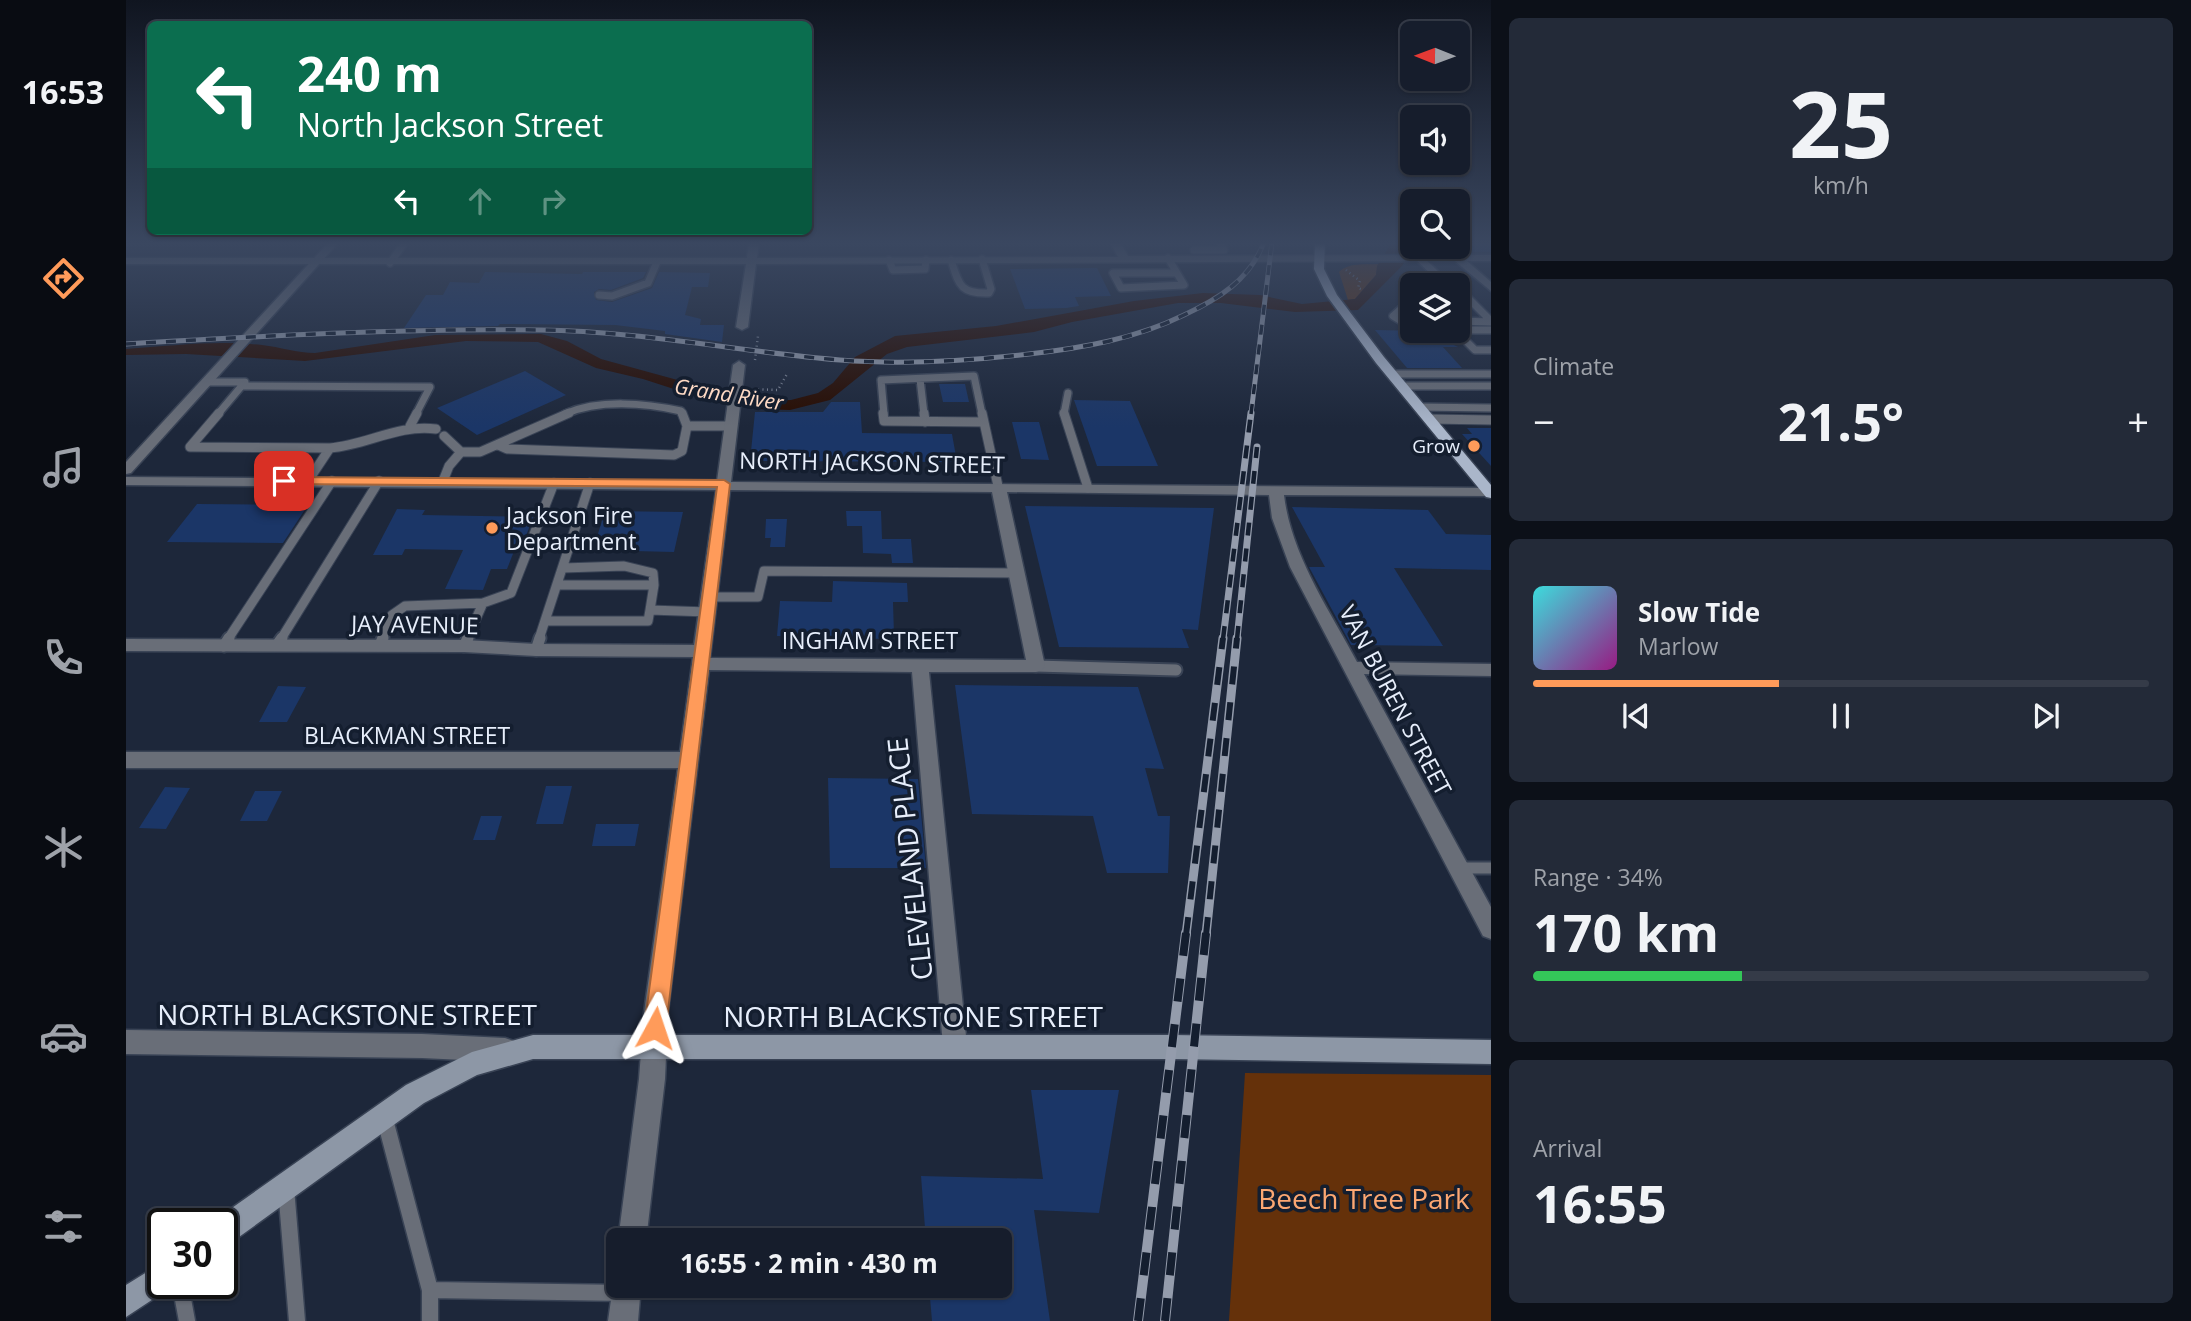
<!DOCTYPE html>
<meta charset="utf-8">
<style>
:root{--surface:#161d2c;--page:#232a38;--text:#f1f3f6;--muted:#9ea2a9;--line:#353b48;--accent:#ff9b5a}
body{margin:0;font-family:"Open Sans",sans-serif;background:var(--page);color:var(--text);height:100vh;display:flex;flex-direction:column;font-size:26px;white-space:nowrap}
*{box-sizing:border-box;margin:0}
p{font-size:23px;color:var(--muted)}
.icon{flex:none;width:38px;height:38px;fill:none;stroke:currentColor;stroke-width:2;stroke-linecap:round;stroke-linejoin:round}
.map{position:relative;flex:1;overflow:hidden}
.side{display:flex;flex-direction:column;gap:18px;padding:18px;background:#0c1018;width:700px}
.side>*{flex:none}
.hud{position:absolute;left:21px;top:21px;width:665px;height:214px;border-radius:10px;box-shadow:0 2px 5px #0004,0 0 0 2px var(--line);background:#0b6e4f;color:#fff;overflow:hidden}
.needle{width:46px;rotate:271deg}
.buttons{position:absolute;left:1274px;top:21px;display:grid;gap:14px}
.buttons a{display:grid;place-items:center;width:70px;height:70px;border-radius:10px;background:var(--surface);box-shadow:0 2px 5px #0004,0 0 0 2px var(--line);font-size:35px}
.speed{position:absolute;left:21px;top:1208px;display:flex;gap:14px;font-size:35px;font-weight:700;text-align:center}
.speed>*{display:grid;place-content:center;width:91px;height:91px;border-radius:50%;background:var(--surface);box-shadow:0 2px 5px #0004,0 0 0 2px var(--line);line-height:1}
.speed .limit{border:4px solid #111;border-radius:10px;background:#fff;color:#111}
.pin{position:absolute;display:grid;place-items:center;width:60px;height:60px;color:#fff;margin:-30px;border-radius:14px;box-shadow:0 4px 10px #0006}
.me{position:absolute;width:77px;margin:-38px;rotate:5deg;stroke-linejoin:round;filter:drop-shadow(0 0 5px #0008)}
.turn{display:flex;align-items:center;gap:24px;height:147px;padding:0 35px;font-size:32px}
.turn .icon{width:91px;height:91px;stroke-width:2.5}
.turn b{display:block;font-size:49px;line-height:60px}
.lanes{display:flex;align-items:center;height:66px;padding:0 35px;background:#0003;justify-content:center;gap:35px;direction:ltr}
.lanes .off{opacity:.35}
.big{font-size:52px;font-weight:700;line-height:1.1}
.side .widget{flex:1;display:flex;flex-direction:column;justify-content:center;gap:10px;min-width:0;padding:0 24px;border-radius:10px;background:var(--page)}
.side .dial{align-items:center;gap:0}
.dial b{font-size:91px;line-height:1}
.song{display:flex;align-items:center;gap:21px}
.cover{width:84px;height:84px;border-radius:10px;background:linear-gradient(135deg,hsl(180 70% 55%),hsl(310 70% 35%))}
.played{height:7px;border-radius:4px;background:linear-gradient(90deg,var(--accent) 40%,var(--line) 40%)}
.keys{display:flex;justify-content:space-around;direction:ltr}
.heat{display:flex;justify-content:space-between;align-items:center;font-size:38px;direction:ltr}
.charge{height:10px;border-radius:5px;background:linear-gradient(90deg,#34c759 34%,var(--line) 0)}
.trip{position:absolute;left:480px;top:1228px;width:406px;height:70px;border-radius:10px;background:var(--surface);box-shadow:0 2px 5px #0004,0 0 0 2px var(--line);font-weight:700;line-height:70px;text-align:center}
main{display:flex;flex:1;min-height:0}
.tabs{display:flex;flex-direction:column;width:126px;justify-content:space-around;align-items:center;background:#090c12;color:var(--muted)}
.tabs .icon{width:49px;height:49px}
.tabs .on{color:var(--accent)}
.tabs b{font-size:32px;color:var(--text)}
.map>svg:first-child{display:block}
.green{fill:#65310a}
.water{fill:#280c00}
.building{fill:#1b3667}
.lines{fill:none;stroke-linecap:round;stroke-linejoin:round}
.service-far3-casing{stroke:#394355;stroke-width:10}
.service-far2-casing{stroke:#394355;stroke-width:11}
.service-far1-casing{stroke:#394355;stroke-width:15}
.service-casing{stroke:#394355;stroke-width:19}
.minor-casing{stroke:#394355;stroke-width:3}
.tertiary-casing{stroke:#394355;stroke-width:3}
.secondary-casing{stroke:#394355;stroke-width:3}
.primary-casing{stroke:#394355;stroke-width:3}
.path{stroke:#808999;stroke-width:2.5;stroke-dasharray:1 3.5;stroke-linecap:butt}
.service-far3{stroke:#696e78;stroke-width:7}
.service-far2{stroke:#696e78;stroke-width:9}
.service-far1{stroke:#696e78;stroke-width:11}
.service{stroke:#696e78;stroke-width:16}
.minor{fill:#696e78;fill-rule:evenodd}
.tertiary{fill:#696e78;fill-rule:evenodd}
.secondary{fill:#8d97a6;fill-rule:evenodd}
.primary{fill:#aab6ca;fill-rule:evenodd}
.rail-far3-casing{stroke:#949cac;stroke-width:5}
.rail-far2-casing{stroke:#949cac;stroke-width:7}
.rail-far1-casing{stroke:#949cac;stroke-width:9}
.rail-casing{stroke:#949cac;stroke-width:10}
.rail-far3{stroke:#141e2f;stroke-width:3.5;stroke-dasharray:10;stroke-linecap:butt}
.rail-far2{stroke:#141e2f;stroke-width:4.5;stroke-dasharray:13;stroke-linecap:butt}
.rail-far1{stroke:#141e2f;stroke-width:6;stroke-dasharray:18;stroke-linecap:butt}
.rail{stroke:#141e2f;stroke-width:8;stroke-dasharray:23;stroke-linecap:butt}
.route{fill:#ff9b5a;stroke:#a6653a;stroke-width:2}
.poi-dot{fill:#ff9b5a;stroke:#141e2f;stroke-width:2.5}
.labels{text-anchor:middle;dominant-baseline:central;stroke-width:7;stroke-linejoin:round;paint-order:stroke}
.far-poi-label{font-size:19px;fill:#e7eefb;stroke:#141e2f;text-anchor:end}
.far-water-label{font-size:21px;font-style:italic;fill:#fedac5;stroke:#141e2f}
.street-label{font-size:23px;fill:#e7eefb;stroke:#141e2f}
.poi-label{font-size:23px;fill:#e7eefb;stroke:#141e2f;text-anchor:start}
.near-street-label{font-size:28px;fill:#e7eefb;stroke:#141e2f}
.near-park-label{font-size:28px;fill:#fca772;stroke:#141e2f}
</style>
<main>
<nav class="tabs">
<b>16:53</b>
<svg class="icon on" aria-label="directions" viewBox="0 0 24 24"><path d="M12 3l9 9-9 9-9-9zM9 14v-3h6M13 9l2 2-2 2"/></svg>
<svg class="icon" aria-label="music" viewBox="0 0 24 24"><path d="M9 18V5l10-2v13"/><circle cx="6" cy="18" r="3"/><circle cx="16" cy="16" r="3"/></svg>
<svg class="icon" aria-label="phone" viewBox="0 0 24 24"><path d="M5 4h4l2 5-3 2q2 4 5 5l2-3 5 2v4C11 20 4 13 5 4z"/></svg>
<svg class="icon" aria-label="climate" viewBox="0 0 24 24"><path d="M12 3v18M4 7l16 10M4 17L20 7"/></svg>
<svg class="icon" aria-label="car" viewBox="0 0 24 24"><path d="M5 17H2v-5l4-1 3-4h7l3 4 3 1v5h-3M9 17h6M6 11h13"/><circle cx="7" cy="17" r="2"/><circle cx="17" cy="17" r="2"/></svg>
<svg class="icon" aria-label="filters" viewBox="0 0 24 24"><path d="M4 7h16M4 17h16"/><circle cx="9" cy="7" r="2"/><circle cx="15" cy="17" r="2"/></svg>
</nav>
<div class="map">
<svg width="1365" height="1321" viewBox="0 0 1365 1321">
<rect width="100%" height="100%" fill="#1d273a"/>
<path class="green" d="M1252,264l-2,11 -21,24 -7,1 -9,-28c10,-10 26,-7 39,-8z
M1119,1073l246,2v246h-262z"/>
<path class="water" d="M1266,242h20l2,5 -12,19 -44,44 -63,2 -74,-9h-43l-106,19 -38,10 -127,15 -20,7 -57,46 -40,10 -30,-1 -46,-7 -71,-23 -47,-11 -58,-26 -72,-1 -161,20 -119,-7 -60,1v-6c45,-3 91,-9 136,-4 18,2 35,8 53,8l120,-18 106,-1 26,7 34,18 102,28 52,14 36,-1 27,-7 15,-10 22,-26 40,-21 101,-10 138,-25 69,-8 57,2 42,9 53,-5 21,-24 1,-9z"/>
<path class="building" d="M1333,242h32v10h-19z
M971,268l14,28 -36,1 4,9 -13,2 -41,1 -15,-40z
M359,272l97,2 1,-2h63l-3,6 -32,12 -12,-1 -5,3 2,8 16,2 40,-14 7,-16 51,1 -2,14h-16l-7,28 16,4 -1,6h24l-2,17 -57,-8v-3l-50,-6 -115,-1 -2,2 -94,2 22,-33h17l7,-13 29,1z
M1249,330l51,1 32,16h-15l19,21h-55z
M399,371l41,24 -89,40 -40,-27z
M813,384h26l4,18h-26z
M948,400l56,1 28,65h-61z
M705,402h29l2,31 90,1 5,28 -207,-1 5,-49h68z
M886,422h27l10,38 -28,-1z
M1341,428h24v38l-29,-32h10z
M71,504l111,1 -25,38 -116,-1z
M899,506l189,2 -16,122 -16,-1 7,19 -130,-1z
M1166,507l136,3 18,24 45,1v35l-97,-2 49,78 -92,-1 -42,-78h16z
M271,509l28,1 -3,5 111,2 -7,19h-6l-13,33h-16l-8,21 -38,-1 18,-39 -58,-1 -3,6h-29z
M479,511l78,1 -9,40 -81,-2z
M720,511h35l1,28h29l2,24h-21l-1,-9 -28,-1 -1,-27h-15z
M640,519h21l-2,28h-15l1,-9h-6z
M707,581l74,2 1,19h-15l1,33 -8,4 -109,-3 3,-35 52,1z
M829,685l183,2 26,82 -19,-1 13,48h12l-2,57h-61l-14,-57 -121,-2z
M152,686l28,1 -19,35h-28z
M702,778l90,1 8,89h-96z
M420,786h26l-9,38h-27z
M39,787l25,1 -24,41 -27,-1z
M129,791h27l-15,30h-27z
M355,816h21l-7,24h-22z
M470,824h43l-4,22h-43z
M905,1090h88l-20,123 -65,-3 16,111h-118l-3,-35h70v-45h-73l-5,-65 122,3z"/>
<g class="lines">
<defs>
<path id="service-far3" d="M1322,247l9,11
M1068,250h30l-5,-8
M1042,258l16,27 -63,3 -8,-15h63
M1293,258l18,17 -10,10
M763,260l4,10 32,-1 1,-9
M825,260c8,25 9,34 38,33l2,-4 -9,-30
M264,263l15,-21
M1311,275l18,10
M1332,288l33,33
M473,295l13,1 36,-13 9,-21
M1286,299l-19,17 10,6h9
M1332,321l33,1
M1332,330h33
M1330,331l19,19h16
M1265,374h100
M794,379l4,35
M81,382h38l-27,32
M115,386l189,1 -14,27
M1275,386h89
M1293,407l72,1
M439,414c34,-15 80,-11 116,-3l1,3
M758,414l-3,-34 93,-4 8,38
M938,414l4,-21"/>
<path id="service-far2" d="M93,413l-29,34 140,1 -22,33
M556,413l5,13h44
M757,413l1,8 100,1
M798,413l1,9
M856,413l16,73
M938,413l24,75
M1304,419l61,1
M284,426l7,-13
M318,436l17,16h19l89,-39
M372,445l9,4 167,6 8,-4 5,-25
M204,448c37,-3 68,-24 106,-19
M317,481l6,-15 12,-14
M437,568l61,-2 29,7 1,12
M432,585h96l-4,25
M583,597h49l6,-26 253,2
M422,621h100l2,-11 58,2
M102,639l104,-158
M155,639l98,-158
M256,639l10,-24 13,-9 78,-3
M341,639l16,-36 28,-10 43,-110
M413,639l51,-156"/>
<path id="service-far1" d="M151,645l5,-7
M254,645l3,-7
M98,646l5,-8
M338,646l4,-8
M410,650l4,-12
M910,666l140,4
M1332,868h33"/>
<path id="service" d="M258,1116l46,174v31
M160,1188l11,133
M54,1283l7,38
M304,1290l196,3"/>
<path id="minor" d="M623,242h10l-2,16 361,-1 -8,-15h10l8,14 363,-1v6h-24l24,21v9l-36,-30 -699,3 -8,63 -6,3 -6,-3 10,-63h-620v-6h621z
M613,361l6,4 -14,117 760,6v8l-207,-1c7,60 45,114 73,167l134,2v12l-127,-2 127,233v32l-8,-3 -193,-369 -18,-49 -3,-23 -262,-3 38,174 -3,4 -6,2h-107l38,374 -3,9 -9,3 -9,-3 -3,-9 -31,-374 -203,-2 -41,342 -3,67 -19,162h-28l21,-162 5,-67 34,-244h-552v-16h554l13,-95 -157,-1 -72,-4 -338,-1v-12l338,1 72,4 158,1 22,-155 -590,-5v-8l591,4 16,-116zM604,490l262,2 34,168 -316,-2z
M0,1030l296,4 83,4 9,3 3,9 -3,9 -9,3 -83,-4 -296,-4z
M491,1276l1,10h23l-3,35h-30l5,-35z"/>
<path id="tertiary" d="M203,242h10l-208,231 -5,1v-12z"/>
<path id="secondary" d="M407,1035h639l319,5v24l-319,-5h-639l-56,16 -53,28 -192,139 -10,4v-23l-10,-1 194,-137 66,-33z
M37,1262v21h12l-2,3 -47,31v-32z"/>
<path id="primary" d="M1189,242h10l-1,27 13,26 47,62 107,128v13l-5,-1 -110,-134 -49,-67 -13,-27z"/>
</defs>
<use href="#service-far3" class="service-far3-casing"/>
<use href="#service-far2" class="service-far2-casing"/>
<use href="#service-far1" class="service-far1-casing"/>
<use href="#service" class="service-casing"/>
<use href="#minor" class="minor-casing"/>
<use href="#tertiary" class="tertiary-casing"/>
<use href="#secondary" class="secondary-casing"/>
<use href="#primary" class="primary-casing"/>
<path class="path" d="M1220,270l14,11 -2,7 5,2
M629,360l3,-24
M623,389l29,1 9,-16
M624,397l8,4"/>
<use href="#service-far3" class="service-far3"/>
<use href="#service-far2" class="service-far2"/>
<use href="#service-far1" class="service-far1"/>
<use href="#service" class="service"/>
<use href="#minor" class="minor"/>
<use href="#tertiary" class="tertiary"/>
<use href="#secondary" class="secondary"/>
<use href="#primary" class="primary"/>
<defs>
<path id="rail-far3" d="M0,344c138,-8 276,-16 414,-14 101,1 200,22 300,30 63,5 127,1 189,-6 53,-6 106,-15 155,-39 34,-16 66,-35 80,-73
M1125,414l21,-172"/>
<path id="rail-far2" d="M1097,639l28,-226
M1111,639l20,-192"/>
<path id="rail-far1" d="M1060,935l37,-297
M1080,935l31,-297"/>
<path id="rail" d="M1012,1321l48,-388
M1039,1321l41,-388"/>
</defs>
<use href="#rail-far3" class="rail-far3-casing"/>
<use href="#rail-far2" class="rail-far2-casing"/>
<use href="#rail-far1" class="rail-far1-casing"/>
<use href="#rail" class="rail-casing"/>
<use href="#rail-far3" class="rail-far3"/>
<use href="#rail-far2" class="rail-far2"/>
<use href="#rail-far1" class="rail-far1"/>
<use href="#rail" class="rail"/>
</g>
<linearGradient id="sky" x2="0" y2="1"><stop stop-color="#101520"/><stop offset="0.57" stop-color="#3a4760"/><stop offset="1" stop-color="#3a4760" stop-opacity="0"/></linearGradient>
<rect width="1365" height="427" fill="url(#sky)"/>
<path class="route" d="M158,477l440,3 6,4 -64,544 -3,8 -8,3 -8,-3 -3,-8 73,-541 -438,-3 -1,-3z"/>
<g class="poi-dot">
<circle cx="1348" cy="446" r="7"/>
<circle cx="366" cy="528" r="7"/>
</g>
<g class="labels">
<g class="far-poi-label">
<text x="1334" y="446">Grow</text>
</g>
<g class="far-water-label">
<text transform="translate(603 394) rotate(9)">Grand River</text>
</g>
<g class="street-label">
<text transform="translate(746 462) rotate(1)">NORTH JACKSON STREET</text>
<text transform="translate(289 624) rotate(1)">JAY AVENUE</text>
<text x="744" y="640">INGHAM STREET</text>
<text transform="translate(1270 700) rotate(62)">VAN BUREN STREET</text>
<text x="281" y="735">BLACKMAN STREET</text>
</g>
<g class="poi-label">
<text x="380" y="515">Jackson Fire<tspan x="380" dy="26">Department</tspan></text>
</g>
<g class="near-street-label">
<text transform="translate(783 859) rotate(-96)">CLEVELAND PLACE</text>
<text x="221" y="1014">NORTH BLACKSTONE STREET</text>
<text x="787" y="1016">NORTH BLACKSTONE STREET</text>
</g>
<g class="near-park-label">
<text x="1238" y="1198">Beech Tree Park</text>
</g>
</g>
</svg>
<div class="buttons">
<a><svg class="needle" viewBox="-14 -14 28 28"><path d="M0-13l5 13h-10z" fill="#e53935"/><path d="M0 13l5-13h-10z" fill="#9ea2a9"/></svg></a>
<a><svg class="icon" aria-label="sound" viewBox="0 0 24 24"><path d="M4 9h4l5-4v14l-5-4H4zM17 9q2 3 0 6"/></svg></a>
<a><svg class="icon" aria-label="search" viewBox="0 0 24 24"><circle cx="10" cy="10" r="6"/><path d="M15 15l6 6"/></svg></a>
<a><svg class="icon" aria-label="layers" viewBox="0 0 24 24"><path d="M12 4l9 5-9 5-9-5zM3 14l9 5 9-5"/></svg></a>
</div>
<div class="speed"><div class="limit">30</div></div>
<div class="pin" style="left:158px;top:481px;background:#d93025"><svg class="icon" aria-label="arrive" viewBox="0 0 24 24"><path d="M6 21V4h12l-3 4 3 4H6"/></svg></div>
<svg class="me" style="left:529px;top:1028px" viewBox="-20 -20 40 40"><path d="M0-17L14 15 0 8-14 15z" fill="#ff9b5a" stroke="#fff" stroke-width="4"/></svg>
<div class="trip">16:55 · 2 min · 430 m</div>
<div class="hud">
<div class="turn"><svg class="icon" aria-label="left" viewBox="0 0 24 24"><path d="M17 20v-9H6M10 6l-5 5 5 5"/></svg><div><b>240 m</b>North Jackson Street</div></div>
<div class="lanes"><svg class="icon" aria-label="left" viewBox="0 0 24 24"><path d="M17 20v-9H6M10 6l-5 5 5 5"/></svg><svg class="icon off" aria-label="ahead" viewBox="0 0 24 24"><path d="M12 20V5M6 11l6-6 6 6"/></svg><svg class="icon off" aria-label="right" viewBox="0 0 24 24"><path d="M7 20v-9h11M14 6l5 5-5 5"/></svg></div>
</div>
</div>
<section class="side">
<div class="widget dial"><b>25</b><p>km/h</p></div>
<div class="widget"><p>Climate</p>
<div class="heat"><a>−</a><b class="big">21.5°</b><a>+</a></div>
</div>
<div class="widget">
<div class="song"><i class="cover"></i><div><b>Slow Tide</b><p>Marlow</p></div></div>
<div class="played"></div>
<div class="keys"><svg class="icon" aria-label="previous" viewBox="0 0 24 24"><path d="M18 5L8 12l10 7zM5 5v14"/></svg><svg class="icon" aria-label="pause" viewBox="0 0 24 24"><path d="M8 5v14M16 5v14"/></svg><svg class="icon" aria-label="next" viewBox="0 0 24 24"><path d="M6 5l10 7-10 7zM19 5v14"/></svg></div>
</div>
<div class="widget"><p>Range · 34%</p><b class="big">170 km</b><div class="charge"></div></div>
<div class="widget"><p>Arrival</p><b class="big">16:55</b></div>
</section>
</main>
